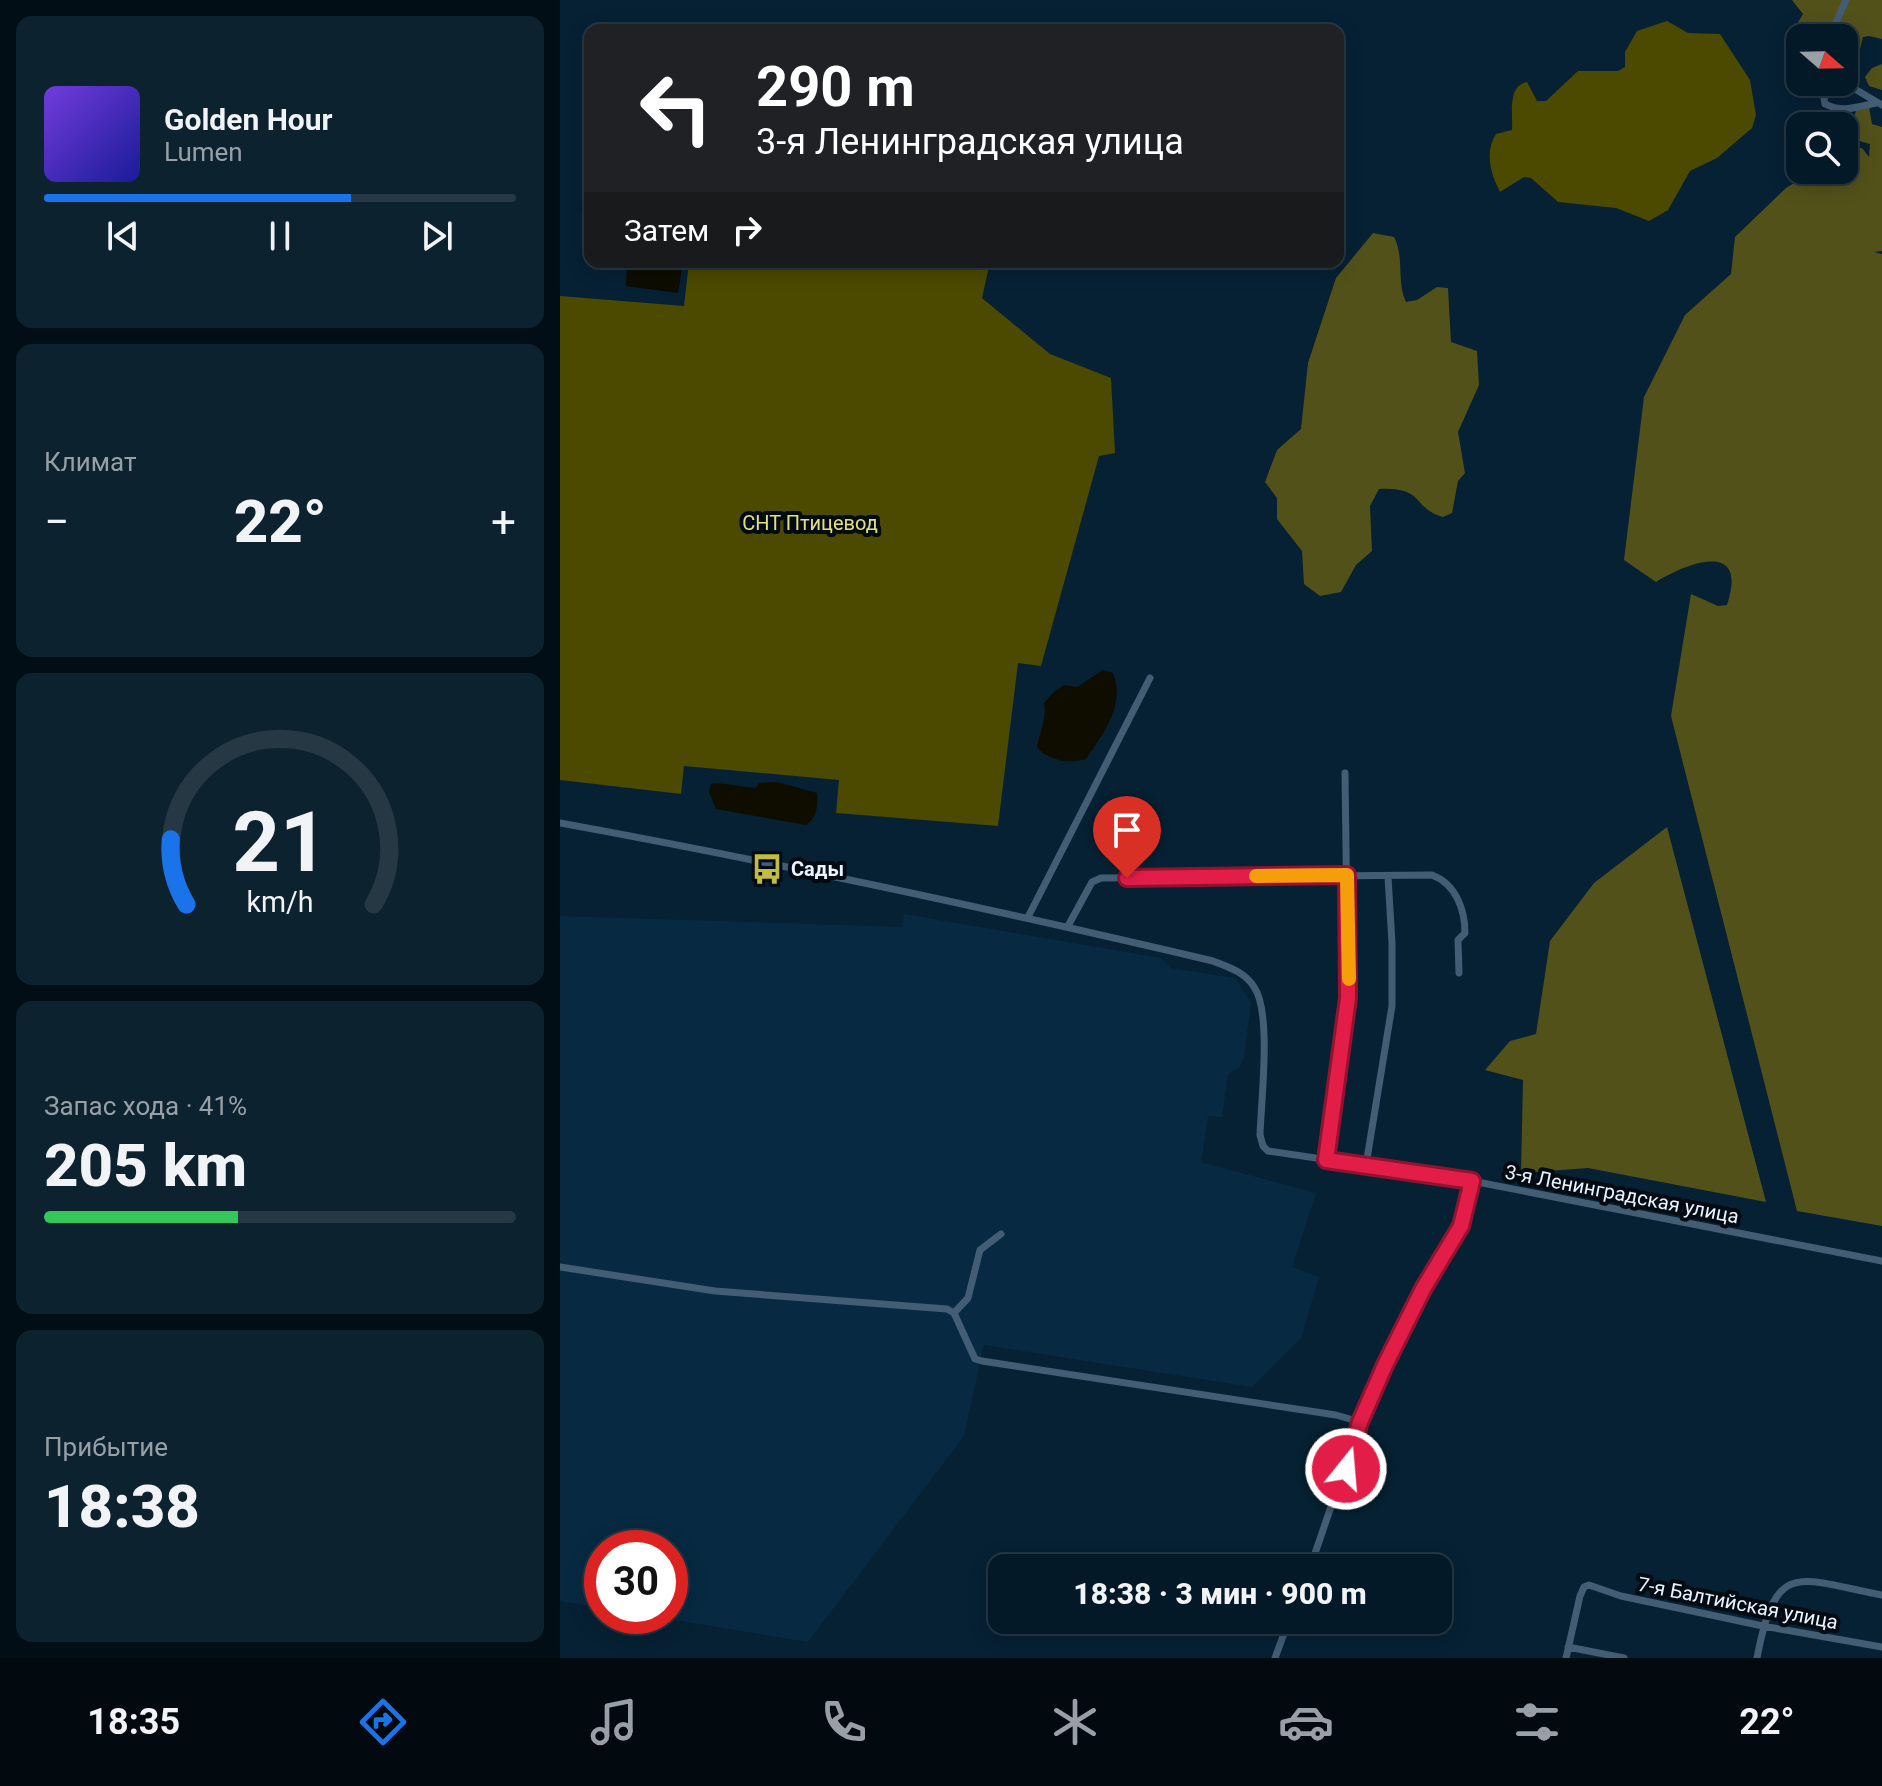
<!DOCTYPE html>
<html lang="ru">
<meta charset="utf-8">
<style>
:root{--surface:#041927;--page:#0d222f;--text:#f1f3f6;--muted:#97a0a7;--line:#253844;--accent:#1a73e8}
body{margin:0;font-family:Roboto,sans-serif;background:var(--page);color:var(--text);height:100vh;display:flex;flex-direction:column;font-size:30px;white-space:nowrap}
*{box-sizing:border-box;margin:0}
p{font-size:26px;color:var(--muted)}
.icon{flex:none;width:44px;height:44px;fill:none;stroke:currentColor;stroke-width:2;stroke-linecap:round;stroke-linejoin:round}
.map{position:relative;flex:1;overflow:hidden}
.side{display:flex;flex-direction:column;gap:16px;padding:16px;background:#020e15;width:560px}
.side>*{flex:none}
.hud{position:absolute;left:24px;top:24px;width:760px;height:244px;border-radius:16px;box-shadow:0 4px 20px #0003,0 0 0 2px var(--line);background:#202124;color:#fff;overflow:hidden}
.needle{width:52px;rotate:110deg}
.tools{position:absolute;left:1226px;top:24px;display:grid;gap:16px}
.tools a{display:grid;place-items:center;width:72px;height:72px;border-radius:16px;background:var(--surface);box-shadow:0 4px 20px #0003,0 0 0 2px var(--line);font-size:40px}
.speed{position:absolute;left:24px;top:1530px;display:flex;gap:16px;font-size:40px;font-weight:700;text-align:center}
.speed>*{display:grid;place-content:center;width:104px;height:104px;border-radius:50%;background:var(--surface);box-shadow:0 4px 20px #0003,0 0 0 2px var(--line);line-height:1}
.speed .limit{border:12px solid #d22;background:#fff;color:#111}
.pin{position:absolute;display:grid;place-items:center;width:68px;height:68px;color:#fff;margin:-82px -34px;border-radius:50% 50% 50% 0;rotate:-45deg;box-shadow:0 0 8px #0007}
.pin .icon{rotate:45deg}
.me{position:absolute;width:88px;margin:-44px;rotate:17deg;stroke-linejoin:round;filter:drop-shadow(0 0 6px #0008)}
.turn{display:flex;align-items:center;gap:28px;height:168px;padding:0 40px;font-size:36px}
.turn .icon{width:104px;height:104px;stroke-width:2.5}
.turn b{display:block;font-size:56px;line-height:68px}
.then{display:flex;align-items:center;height:76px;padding:0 40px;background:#0003;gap:16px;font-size:30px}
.big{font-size:60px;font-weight:800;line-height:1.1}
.side .tile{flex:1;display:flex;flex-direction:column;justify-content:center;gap:12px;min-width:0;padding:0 28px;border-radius:16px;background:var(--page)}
.side .dial{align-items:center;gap:0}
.dial svg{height:208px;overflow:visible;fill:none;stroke:var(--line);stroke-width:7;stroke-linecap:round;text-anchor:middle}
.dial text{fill:var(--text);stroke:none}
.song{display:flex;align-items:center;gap:24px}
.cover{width:96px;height:96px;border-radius:12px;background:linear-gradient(135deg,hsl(260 70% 55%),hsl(240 70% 35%))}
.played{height:8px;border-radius:4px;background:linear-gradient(90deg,var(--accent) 65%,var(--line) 65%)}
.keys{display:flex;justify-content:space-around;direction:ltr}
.heat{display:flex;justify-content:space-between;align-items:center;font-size:44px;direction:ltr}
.charge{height:12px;border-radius:6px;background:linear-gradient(90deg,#34c759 41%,var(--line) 0)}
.trip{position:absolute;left:428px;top:1554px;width:464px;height:80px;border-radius:16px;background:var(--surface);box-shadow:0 4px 20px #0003,0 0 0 2px var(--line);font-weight:800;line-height:80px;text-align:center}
.menu{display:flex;height:128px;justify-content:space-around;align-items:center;background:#020a10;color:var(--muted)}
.menu .icon{width:56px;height:56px}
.menu .on{color:var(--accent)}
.menu b{font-size:36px;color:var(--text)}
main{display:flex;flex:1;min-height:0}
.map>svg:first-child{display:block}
.built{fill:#072a42}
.green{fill:#4c4900}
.forest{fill:#53511a}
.water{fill:#0e0d00}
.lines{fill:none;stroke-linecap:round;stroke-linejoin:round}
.minor{stroke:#425d74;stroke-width:7}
.route-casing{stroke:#92132f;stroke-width:20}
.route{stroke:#e11d48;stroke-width:14}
.slow{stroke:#f59e0b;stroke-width:14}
.labels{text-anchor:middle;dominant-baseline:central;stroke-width:8;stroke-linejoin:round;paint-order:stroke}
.park-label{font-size:20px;fill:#e4e17c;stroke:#020a12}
.poi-label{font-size:20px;font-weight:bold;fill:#e8f4ff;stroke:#020a12;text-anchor:start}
.street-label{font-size:20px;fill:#e8f4ff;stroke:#020a12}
</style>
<main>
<section class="side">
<div class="tile">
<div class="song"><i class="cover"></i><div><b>Golden Hour</b><p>Lumen</p></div></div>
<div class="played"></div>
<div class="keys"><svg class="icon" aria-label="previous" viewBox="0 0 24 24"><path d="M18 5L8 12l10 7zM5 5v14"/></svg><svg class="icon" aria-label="pause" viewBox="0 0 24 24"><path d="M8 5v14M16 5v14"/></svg><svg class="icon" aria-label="next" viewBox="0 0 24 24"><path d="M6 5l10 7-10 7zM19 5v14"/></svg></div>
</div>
<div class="tile"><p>Климат</p>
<div class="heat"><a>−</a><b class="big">22°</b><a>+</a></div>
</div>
<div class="tile dial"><svg viewBox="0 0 100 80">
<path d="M14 69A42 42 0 1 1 86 69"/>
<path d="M14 69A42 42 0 0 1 8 44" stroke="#1a73e8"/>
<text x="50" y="56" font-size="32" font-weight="700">21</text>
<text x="50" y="72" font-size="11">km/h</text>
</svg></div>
<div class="tile"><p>Запас хода · 41%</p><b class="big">205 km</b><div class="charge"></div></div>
<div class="tile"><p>Прибытие</p><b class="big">18:38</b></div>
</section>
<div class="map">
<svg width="1322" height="1658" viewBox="0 0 1322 1658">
<rect width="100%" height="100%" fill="#062134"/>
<path class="built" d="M344,914l257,44 9,10 65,10 16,25 -7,54 -4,10 -12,7 -6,43 -14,-1 -7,46 115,31 -24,74 27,10 -18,61 -49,49 -268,-42 -20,91 -156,206 -157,-26h19v-68h-68v60l-42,-7v-685l342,11z"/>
<path class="green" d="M1107,21l21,12 32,1 30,46 6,35 -4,13 -35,30 -27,13 -22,39 -19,11 -33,-13 -58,-6 -27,-24 -7,-1 -24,15c-9,-18 -16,-39 -4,-58l16,-4c1,-16 -5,-44 15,-48l10,19h9l32,-30h40l7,-4v-15l12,-21z
M129,262h301l-8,36 68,56 61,24 4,75 -16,3 -58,210 -23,-3 -20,163 -162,-13 3,-33 -155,-14 -3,28 -121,-14v-484l124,10z"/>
<path class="forest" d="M1232,0h90v39l-13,-3 -6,1 -4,16 -15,-6v-9h-44v22l-6,-2 -4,-22 13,-22z
M1322,64v26l-13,-4 -4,-9 7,-9z
M1309,107l3,17 10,3v124l-8,1 8,2v972l-85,-15 -126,-495 20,-122 27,12 9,-1c22,-66 -40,-42 -71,-23l-32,-22 20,-163 41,-82 46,-41 4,-37 51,-49 30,-18h28v-22h18l7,9 1,-13 -25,-7 -1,-11 9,-6 3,-9z
M813,233l21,4c11,21 2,44 12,65l11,-2 20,-13 11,1 3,54 26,9 2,34 -21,47 7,41 -7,8 -6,32 -9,4c-33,-10 -17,-30 -64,-28l-9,17 2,45 -16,14 -15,27 -21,4 -16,-12 -2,-33 -25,-32v-21l-12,-16 12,-32 24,-21 7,-66 28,-85z
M1107,827l99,375 -178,-34 -67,5 2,-93 -38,-10 25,-29 26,-7 14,-93 44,-58z"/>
<path class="water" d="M30,32v98l-6,-96z
M30,135v81l-9,-7 7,-21 -3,-44z
M67,262h56l-5,31 -52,-7z
M543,670l10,3c13,32 -10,61 -27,86 -16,5 -38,2 -49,-12 3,-16 10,-28 7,-44l10,-11 10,-7 13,2z
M217,782l40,11c1,12 0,25 -11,32l-90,-16 -7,-17 2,-8c13,-2 30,3 45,4l3,-5z"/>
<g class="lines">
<path class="minor" d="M1269,38l17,-38
M1270,82l-7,10 2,12c17,9 32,3 51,-1
M1283,82l39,23
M0,823c219,40 436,87 653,138 15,6 32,11 41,26 18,25 7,114 6,148l3,11 5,5 204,30 410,80
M468,917l122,-239
M508,926l24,-44 9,-4 331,-3c24,9 33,35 33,58l-7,7 1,33
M766,1160l22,-162 -3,-225
M806,1165l26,-159v-63l-4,-66
M0,1267l155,24 232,18 7,4 21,46 7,2 354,54 24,7
M394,1313l14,-15 12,-48 21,-16
M750,1568l50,-146 63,-133 38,-63 11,-45
M1008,1647l56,11
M715,1658l14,-38
M1006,1658l14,-62 4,-9 5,-2 32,11 142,30 119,21
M1197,1658c19,-100 40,-79 125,-63"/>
</g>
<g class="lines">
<defs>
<path id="route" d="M567,878l220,-3 1,123 -22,162 146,21 -11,45 -38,63 -38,76 -25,57 -14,47"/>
</defs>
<use href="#route" class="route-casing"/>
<use href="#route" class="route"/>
<path class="slow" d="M696,876l91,-1 2,104"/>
</g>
<defs>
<symbol id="bus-bare" viewBox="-9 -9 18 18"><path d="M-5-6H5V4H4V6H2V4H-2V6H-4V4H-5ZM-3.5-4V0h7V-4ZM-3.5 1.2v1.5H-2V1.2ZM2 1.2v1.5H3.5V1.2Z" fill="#c2bd3f" stroke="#020a12" stroke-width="2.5" paint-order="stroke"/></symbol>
</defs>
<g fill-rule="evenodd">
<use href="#bus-bare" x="185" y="847" width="44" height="44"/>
</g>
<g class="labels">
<g class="park-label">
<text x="250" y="523">СНТ Птицевод</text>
</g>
<g class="poi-label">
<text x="231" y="869">Сады</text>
</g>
<g class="street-label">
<text transform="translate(1062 1194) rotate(11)">3-я Ленинградская улица</text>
<text transform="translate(1178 1603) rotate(11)">7-я Балтийская улица</text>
</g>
</g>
</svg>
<div class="tools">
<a><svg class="needle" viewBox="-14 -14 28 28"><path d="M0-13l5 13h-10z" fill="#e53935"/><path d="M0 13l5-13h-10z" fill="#97a0a7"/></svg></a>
<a><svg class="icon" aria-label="search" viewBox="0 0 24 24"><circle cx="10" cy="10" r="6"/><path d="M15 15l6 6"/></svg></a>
</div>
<div class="speed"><div class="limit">30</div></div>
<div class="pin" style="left:567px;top:878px;background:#d93025"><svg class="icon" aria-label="arrive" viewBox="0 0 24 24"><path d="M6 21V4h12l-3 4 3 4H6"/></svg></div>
<svg class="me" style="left:786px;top:1469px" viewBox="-20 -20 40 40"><circle r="17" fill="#e11d48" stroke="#fff" stroke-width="3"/><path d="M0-11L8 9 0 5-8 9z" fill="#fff"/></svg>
<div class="trip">18:38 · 3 мин · 900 m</div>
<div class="hud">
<div class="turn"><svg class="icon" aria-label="left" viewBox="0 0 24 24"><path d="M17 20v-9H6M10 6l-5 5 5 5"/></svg><div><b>290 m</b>3-я Ленинградская улица</div></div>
<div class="then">Затем<svg class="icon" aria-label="right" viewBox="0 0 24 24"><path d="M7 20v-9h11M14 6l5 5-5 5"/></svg></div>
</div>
</div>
</main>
<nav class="menu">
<b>18:35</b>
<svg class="icon on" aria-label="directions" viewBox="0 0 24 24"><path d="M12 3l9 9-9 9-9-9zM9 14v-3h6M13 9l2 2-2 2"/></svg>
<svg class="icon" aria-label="music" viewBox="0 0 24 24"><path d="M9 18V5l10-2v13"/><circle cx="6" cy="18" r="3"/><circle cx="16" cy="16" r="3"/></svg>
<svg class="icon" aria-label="phone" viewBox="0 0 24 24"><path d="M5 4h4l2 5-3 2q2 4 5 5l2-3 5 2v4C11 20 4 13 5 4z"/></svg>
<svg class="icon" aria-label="climate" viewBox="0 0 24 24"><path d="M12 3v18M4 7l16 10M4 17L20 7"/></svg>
<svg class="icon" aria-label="car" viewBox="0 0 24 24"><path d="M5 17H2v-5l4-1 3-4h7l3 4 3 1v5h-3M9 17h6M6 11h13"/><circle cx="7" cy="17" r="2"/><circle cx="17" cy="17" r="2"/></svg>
<svg class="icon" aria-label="filters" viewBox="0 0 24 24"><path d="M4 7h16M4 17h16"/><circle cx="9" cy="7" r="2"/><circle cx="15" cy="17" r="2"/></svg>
<b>22°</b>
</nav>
